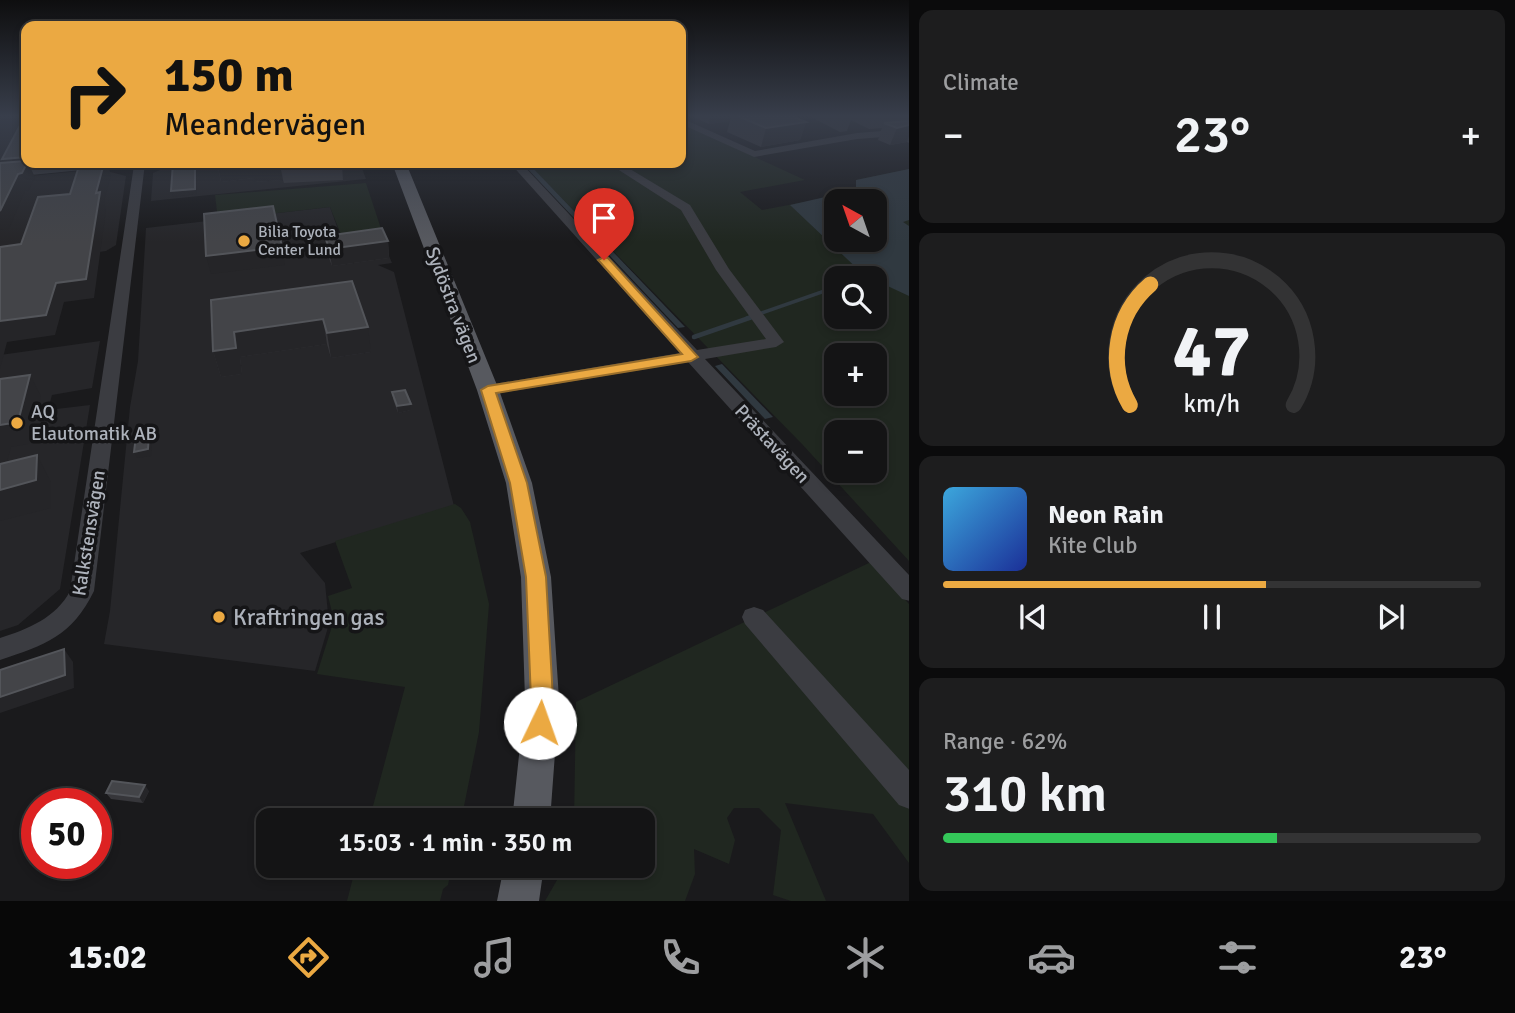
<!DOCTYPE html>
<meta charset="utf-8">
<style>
:root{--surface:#141415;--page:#1d1d1e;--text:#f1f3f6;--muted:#9d9ea0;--line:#333334;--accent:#eba942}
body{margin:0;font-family:Signika,sans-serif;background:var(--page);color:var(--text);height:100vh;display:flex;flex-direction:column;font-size:26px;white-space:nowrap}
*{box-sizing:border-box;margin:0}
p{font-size:23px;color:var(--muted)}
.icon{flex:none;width:38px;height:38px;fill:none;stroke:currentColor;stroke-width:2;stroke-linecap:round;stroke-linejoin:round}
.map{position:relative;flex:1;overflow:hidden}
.side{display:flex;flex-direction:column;gap:10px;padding:10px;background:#0b0b0c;width:606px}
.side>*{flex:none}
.hud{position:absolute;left:21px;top:21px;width:665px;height:147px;border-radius:14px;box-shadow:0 4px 10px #0003,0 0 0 2px var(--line);background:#eba942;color:#111;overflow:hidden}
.needle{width:46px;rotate:320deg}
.controls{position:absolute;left:824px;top:189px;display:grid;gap:14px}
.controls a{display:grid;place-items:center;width:63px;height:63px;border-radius:14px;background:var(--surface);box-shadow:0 4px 10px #0003,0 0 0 2px var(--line);font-size:35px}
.speed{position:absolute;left:21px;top:788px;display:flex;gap:14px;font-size:35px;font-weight:700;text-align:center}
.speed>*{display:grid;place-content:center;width:91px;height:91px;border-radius:50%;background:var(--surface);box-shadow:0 4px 10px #0003,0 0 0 2px var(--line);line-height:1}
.speed .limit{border:10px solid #d22;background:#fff;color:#111}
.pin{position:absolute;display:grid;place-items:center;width:60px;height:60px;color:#fff;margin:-72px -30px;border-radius:50% 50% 50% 0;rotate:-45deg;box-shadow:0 0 7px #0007}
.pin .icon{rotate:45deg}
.me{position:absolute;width:77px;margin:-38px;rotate:3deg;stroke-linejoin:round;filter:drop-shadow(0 0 5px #0008)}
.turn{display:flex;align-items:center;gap:24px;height:147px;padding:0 28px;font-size:32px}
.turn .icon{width:91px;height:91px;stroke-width:2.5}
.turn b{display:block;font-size:49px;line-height:60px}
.big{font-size:52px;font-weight:600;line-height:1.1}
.side .widget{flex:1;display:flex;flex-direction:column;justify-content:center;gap:10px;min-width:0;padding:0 24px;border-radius:14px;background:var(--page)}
.side .dial{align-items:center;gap:0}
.dial svg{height:182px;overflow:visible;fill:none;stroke:var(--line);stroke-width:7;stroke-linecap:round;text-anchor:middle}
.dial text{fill:var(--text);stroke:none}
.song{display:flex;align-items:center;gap:21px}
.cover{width:84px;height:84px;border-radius:10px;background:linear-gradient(135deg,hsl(200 70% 55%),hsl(230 70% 35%))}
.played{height:7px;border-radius:4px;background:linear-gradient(90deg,var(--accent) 60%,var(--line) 60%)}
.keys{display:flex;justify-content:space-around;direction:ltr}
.heat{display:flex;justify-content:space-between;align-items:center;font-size:38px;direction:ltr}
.charge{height:10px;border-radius:5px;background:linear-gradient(90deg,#34c759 62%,var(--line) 0)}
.trip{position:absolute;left:256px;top:808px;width:399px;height:70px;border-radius:14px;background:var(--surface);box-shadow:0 4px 10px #0003,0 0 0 2px var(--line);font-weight:600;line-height:70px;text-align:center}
.menu{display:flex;height:112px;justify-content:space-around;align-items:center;background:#080808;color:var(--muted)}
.menu .icon{width:49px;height:49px}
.menu .selected{color:var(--accent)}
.menu b{font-size:32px;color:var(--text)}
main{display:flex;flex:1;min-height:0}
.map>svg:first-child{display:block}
.built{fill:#262629}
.green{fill:#202720;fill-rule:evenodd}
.water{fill:#303940;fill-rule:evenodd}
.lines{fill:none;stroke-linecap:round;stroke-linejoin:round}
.stream-far1{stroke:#303940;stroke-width:3.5}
.stream{stroke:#303940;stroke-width:4.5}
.minor{fill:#3b3c41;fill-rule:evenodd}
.major{fill:#57595f;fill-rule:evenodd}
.wall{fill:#36363a}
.shaded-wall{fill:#252528}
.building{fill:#434448;stroke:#53555a;stroke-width:2}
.route{fill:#eba942;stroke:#996e2b;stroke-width:2}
.poi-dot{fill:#eba942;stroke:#151517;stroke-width:2.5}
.labels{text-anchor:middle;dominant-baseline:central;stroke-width:7;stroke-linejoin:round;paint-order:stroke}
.far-poi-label{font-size:16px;fill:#adb2bb;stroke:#151517;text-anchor:start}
.street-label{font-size:19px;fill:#adb2bb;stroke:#151517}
.poi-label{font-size:19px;fill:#adb2bb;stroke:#151517;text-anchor:start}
.near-poi-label{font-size:23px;fill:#adb2bb;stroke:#151517;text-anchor:start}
</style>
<main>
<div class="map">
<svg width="910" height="901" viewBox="0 0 910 901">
<rect width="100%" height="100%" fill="#1a1a1c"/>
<path class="built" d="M0,116h26v47l40,1 -66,6z
M176,163h184l6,16 -215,22 2,-28z
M99,169l27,7 -10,69 -10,6 -106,15v-87z
M330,207l11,31 42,4 9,21 -14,2 16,7 60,234 -154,47 25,30 4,41 -14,47 -211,-27 6,-33 20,-204 8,-46 8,-133z
M100,341l-8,47 -40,7 -4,15 42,-5 -30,184 -42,36 -18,6v-276z"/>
<path class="green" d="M681,123l124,57 -65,12 22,18 85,-16 9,-4v-10l53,-11v392l-107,-117 -275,-281h154zM836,201h39v39h-39zM836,278h39v39h-39zM836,355h39v39h-39zM836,432h39v39h-39z
M366,183l20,61 -44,-7 -12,-30 -112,13 -3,-25z
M455,504l6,4 9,14 19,82 -10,128 -18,89h-92l36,-134 -88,-13 17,-54 -6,-24 24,-8 -17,-47z
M871,562l38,42v259l-36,-49 -88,-11 41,98h-35l-18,-6 8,-65 -22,-22h-25l-7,10 8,22 -6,24 -35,-15 1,25 -10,27h-140l20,-35h77v-45h-68l2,-119z
M356,866h96l-4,19 -5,4 -3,12h-93z"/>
<path class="water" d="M529,164l156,163 -7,1 -154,-163z
M909,169v51l-6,2 6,4v70l-45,-21 -74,-70 66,-15v-10zM836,201h39v39h-39z
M722,364l51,53 -8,2 -50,-53z"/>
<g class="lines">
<path class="stream-far1" d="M861,278l14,-3
M747,318l89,-31"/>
<path class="stream" d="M694,337l58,-20"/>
<path class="minor" d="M681,118l74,33 102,-18 53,-4v6l-53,4 -103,18 -73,-33z
M99,163h46l-51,428c-22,45 -49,54 -94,69v-22c28,-9 56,-20 70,-47l64,-426 -134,13v-6z
M510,163h11l176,187 69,-11 -50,-69 -35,-60 -73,-47h12l70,42 39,64 55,73 -8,5 -71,12 205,217v25l-8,-2 -214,-237 -200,33 -6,-1 -3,-4 3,-4 198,-33z
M754,607l9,3 147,161v38l-11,-4 -154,-181 -3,-7 3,-7z"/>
<path class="major" d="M392,163h14l93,227 33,93 19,94 8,122 -9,122h-38l13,-122 -4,-122 -15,-94 -29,-93z
M504,866h40l-5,35h-42z"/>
</g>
<path class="wall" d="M691,116h101l14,6 -6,18 -39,7 -34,-15 3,-11 -21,3z
M809,116h100v27l-2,-1 -17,3 -12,-5 4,-12 -13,1 -18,-9 -4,11 -7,1z
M217,163l125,2 1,15 -59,3 -1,-3 -29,2v-4l-33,4z
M325,236l63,5 1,17 -57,8 -5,-13z
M352,281l19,71 -40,6 -4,-14 -87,13 2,17 -21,3 -8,-26z
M392,392l19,18 -13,3 -5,-14z
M149,791l-6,12 -32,-4 -5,-6z"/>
<path class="shaded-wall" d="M2,116h9l-11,19v-16z
M710,116h21l-1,5 -21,3z
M806,122l-6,18 -39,7 5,-19z
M909,125v11l-2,6 -17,3 7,-17z
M26,157v6h15l-1,3 -10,1 5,10 -6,13 -4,1 -16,38 -9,1v-19l6,-42 -4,-10z
M104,163h3l4,12 -7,27 2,8 -12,88 -30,4 -9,33 -48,7 -7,27v-48l56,-38 40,-90z
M195,163l1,2 1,29 -24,3 -2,-6z
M251,163l29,1 3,16 -29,2v-4l-33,4 -3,-15z
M388,241l1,17 -57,8 -3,-17z
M282,247l3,18 -74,9 -5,-18z
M323,319l4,25 -87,13 2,17 -21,3 -8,-26 21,-19z
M368,327l3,25 -40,6 -4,-25z
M30,375l11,21 -12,48 -18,3 -6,23 -5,1v-46z
M411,404v6l-13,3 -1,-7z
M149,433l3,7 -1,16 -14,2 -3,-6z
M37,455l14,27v26l-51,13v-31z
M64,649l9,13 1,26 -74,25v-16z
M145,785l4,6 -6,12 -4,-6z"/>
<path class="building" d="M25,116h1v41l-24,2z
M738,116h54l14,6 -40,6z
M909,121v4l-12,3 -13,-5z
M26,161l1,2 -5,10 -4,1 -18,37v-48z
M80,163h24l-8,30 4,-1 -14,87 -30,4 -10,32 -46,6v-74l21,-3 17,-47 32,-3z
M173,163h22v26l-24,2z
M217,163h124l1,2 -61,3 -1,-4 -29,3v-4l-33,4z
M273,206l9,41 -76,9 -2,-42z
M382,228l6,13 -59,8 -4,-13z
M352,281l16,46 -41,6 -4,-14 -89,13 2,16 -23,3 -2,-51z
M30,375l-12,47 -18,3v-46z
M405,390l6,14 -14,2 -5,-14z
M149,433l-1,16 -14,3 2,-16z
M37,455l-1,25 -36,10v-26z
M64,649l1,26 -65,22v-27z
M112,781l33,4 -6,12 -33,-4z"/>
<linearGradient id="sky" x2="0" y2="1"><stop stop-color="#0e0e0f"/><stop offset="0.48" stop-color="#383e4b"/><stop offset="1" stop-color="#383e4b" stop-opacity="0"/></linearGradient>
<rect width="910" height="242" fill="url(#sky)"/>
<path class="route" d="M604,257l4,1 90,99 -7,4 -195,32 31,90 19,94 7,122 -5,32 -8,3 -8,-3 -4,-8 3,-24 -5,-122 -16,-94 -29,-93 7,-4 194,-32 -82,-92 -2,-2z"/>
<g class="poi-dot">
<circle cx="244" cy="241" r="7"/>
<circle cx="17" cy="423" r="7"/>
<circle cx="219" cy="617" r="7"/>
</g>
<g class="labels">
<g class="far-poi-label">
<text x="258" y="232">Bilia Toyota<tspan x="258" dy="18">Center Lund</tspan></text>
</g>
<g class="street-label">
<text transform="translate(453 305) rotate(69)">Sydöstra vägen</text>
<text transform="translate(772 444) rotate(47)">Prästavägen</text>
<text transform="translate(89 533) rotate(-81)">Kalkstensvägen</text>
</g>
<g class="poi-label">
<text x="31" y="412">AQ<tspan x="31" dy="22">Elautomatik AB</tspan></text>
</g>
<g class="near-poi-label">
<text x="233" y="617">Kraftringen gas</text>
</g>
</g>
</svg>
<div class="controls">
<a><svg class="needle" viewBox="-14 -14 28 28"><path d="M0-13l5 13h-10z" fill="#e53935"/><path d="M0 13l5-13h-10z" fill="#9d9ea0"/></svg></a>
<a><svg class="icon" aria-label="search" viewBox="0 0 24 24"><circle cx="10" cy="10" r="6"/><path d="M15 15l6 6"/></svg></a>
<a>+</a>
<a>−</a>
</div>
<div class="speed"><div class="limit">50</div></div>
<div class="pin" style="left:604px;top:260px;background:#d93025"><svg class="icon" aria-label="arrive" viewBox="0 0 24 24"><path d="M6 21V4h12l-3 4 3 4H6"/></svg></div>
<svg class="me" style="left:540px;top:723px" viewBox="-20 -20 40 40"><circle r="19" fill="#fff"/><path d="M0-13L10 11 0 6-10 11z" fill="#eba942"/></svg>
<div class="trip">15:03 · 1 min · 350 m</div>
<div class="hud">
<div class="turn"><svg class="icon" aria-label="right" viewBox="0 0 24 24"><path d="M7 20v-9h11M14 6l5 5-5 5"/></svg><div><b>150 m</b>Meandervägen</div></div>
</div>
</div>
<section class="side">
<div class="widget"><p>Climate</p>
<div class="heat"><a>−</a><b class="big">23°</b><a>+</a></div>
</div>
<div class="widget dial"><svg viewBox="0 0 100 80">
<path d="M14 69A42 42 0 1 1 86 69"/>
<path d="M14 69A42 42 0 0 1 23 16" stroke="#eba942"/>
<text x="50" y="56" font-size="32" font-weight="700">47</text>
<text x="50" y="72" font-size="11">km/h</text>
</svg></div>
<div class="widget">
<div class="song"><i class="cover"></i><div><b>Neon Rain</b><p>Kite Club</p></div></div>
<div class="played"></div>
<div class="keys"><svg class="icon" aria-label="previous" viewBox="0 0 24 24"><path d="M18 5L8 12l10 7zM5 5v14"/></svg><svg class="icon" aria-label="pause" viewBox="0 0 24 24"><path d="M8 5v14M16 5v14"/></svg><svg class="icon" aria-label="next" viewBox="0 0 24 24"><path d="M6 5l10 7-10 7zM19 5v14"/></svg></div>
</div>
<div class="widget"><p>Range · 62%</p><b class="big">310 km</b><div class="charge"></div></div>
</section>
</main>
<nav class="menu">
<b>15:02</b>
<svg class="icon selected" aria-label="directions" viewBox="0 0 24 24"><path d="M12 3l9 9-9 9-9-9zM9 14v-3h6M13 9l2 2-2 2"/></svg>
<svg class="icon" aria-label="music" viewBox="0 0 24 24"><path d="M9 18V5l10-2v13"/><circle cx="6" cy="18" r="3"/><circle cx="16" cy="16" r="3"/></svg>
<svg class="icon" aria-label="phone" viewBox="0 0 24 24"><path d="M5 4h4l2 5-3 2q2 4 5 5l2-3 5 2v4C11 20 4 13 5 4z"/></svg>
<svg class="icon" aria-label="climate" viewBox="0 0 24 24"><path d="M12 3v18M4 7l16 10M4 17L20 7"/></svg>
<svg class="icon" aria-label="car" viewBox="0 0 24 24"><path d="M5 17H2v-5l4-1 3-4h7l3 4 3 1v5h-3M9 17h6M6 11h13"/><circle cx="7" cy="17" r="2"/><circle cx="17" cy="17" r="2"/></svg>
<svg class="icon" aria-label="filters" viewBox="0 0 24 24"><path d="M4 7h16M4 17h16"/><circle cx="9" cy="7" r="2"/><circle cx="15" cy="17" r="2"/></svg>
<b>23°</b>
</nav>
